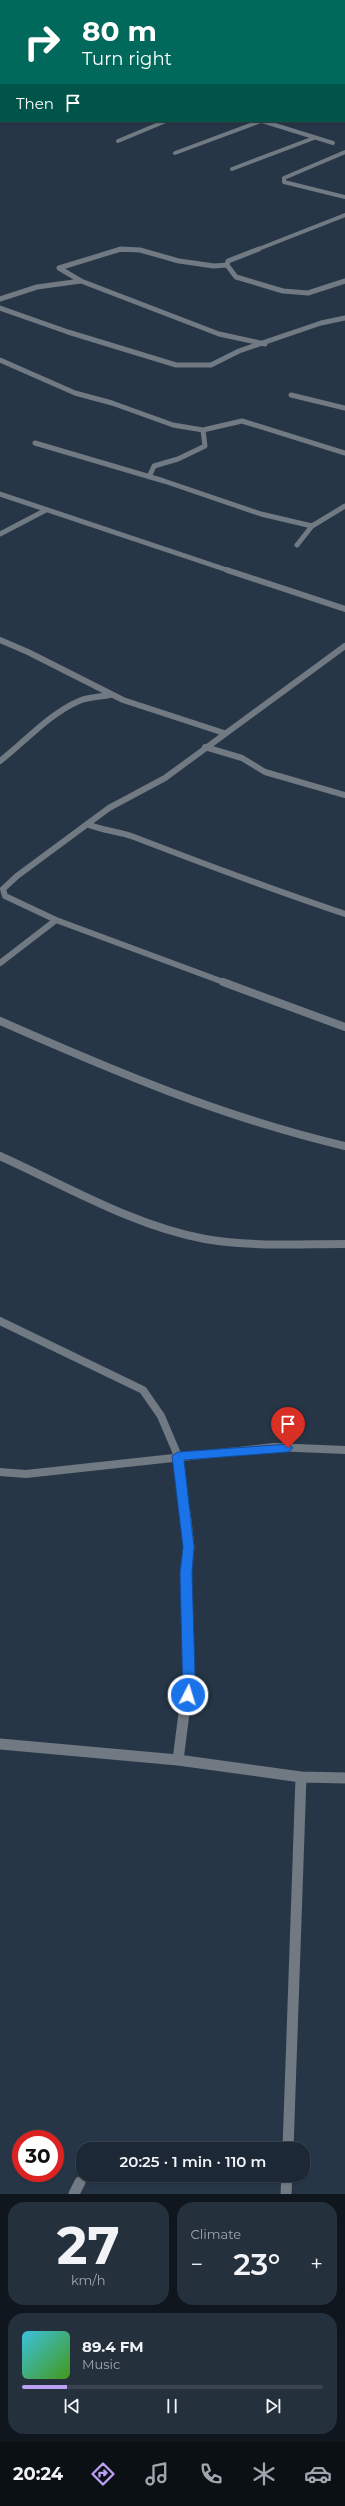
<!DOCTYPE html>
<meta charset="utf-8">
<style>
:root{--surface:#1c2835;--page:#25303d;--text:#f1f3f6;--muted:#a0a6ad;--line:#3a4450;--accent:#bca0f2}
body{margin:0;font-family:Montserrat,sans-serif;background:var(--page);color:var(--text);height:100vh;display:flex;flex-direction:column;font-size:15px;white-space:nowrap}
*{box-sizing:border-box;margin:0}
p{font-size:13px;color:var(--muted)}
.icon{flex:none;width:22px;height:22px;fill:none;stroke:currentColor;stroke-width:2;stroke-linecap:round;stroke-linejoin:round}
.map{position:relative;height:2194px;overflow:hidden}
.panel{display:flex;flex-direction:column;gap:8px;padding:8px;background:#0f161d;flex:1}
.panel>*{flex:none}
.banner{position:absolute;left:0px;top:0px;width:345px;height:122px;box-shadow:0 1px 3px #0004,0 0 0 1px var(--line);background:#00695c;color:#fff;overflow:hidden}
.speed{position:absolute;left:12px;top:2130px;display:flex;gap:8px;font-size:20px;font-weight:700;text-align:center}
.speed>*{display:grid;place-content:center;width:52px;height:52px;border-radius:50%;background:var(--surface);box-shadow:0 1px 3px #0004,0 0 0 1px var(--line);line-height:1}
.speed .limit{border:6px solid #d22;background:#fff;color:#111}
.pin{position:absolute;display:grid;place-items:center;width:34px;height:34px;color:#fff;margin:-41px -17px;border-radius:50% 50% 50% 0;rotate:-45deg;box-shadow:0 0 4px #0007}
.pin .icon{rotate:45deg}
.me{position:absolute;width:44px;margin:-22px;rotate:5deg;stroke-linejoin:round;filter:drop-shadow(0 0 3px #0008)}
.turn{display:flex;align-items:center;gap:14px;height:84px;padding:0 16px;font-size:18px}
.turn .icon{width:52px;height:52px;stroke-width:2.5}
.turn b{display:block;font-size:28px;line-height:34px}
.then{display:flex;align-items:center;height:38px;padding:0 16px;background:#0003;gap:8px;font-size:15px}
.big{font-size:30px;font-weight:600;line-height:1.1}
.panel .widget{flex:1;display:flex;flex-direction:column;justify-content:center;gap:6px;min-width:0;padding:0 14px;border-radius:16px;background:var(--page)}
.panel .dial{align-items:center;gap:0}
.dial b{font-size:52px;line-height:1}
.song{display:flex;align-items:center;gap:12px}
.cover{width:48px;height:48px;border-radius:6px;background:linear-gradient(135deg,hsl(190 70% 55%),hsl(100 70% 35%))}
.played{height:4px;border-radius:2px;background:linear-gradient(90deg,var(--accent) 15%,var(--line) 15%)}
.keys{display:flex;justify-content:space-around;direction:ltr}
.heat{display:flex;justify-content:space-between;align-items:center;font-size:22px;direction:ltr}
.panel .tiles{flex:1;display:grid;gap:8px;grid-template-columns:1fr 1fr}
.widget:last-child{grid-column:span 2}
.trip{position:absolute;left:76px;top:2142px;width:234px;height:40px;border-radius:16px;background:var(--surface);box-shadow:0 1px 3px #0004,0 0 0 1px var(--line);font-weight:600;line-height:40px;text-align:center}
.tabs{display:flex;height:64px;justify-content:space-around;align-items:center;background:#0b1015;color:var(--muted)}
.tabs .icon{width:28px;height:28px}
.tabs .current{color:var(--accent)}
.tabs b{font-size:18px;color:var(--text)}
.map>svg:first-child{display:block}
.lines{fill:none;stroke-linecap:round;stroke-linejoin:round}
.minor-far4{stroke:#717982;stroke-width:4}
.minor-far3{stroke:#717982;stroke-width:5}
.minor-far2{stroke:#717982;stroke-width:6}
.minor-far1{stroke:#717982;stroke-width:8}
.minor{stroke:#717982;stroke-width:11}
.route{fill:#1a73e8;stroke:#114b97}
</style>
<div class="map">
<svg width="345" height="2194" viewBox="0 0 345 2194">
<rect width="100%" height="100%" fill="#263647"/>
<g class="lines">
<path class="minor-far4" d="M11,0l4,1
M246,1l3,-1
M262,121l71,22
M118,141l48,-20
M345,152l-61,26v4l61,15
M175,153l86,-32
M232,169l82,-31
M118,250h21
M256,250l89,-35"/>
<path class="minor-far3" d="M259,249l-31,12 -1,4 9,12 47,14 25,2 37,-12
M227,265l-13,1 -35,-5 -39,-11 -19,-1 -62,19 22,13 138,53 46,10
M0,299l37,-12 44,-6
M0,308l68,24 108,33h35l28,-14 82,-28 24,-5
M0,360l75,33 37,10 61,22 30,5
M291,395l54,13
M35,443l129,38 97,33 51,12
M149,477l5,-11 24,-7 27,-13 -2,-16 39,-9 103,32
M0,494l230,77
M0,534l46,-24
M297,545l15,-19 33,-20"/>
<path class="minor-far2" d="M227,570l118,39
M0,640l28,12 95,48 101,33
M205,747l37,11 23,14 80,23
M0,761c26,-20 49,-47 79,-60 9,-4 21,-4 31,-6
M87,824c16,7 31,7 47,13 70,27 140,53 211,77
M0,963l56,-43
M226,983l-170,-63 -51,-24 -2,-7 14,-13 92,-68 56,-30 180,-132"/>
<path class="minor-far1" d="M223,982l122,45
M0,1021c113,50 225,97 345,125
M0,1156c66,30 134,70 205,83 46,8 94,5 140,5
M0,1321l143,69 18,26 17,40 7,57
M0,1472l26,2 248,-27 71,3"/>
<path class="minor" d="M0,1744l178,16 123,17 44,1
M178,1760l11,-86 -3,-101 3,-26 -4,-35
M288,2149l13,-372
M74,2194l6,-12
M286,2194l1,-19"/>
</g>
<path class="route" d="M288,1444l5,4 -5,4 -104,8 10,87 -2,26 3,101 -3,24h-9l-3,-125 3,-26 -11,-91 6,-4z"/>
</svg>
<div class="speed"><div class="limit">30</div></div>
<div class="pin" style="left:288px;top:1448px;background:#d93025"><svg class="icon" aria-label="arrive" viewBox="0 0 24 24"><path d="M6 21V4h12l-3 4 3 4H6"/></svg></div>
<svg class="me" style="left:188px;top:1695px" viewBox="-20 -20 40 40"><circle r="17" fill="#1a73e8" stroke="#fff" stroke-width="3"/><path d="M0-11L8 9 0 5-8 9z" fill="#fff"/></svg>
<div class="trip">20:25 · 1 min · 110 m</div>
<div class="banner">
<div class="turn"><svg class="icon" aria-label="right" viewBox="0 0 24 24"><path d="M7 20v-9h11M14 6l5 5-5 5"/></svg><div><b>80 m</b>Turn right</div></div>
<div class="then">Then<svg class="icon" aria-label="arrive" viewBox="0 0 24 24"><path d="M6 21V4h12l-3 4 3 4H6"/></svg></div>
</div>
</div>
<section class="panel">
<div class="tiles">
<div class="widget dial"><b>27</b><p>km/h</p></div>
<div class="widget"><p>Climate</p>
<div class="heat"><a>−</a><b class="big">23°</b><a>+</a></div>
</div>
<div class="widget">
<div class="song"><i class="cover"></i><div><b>89.4 FM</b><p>Music</p></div></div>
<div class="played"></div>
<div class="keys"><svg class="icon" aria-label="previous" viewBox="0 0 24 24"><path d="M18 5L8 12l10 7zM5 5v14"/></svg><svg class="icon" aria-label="pause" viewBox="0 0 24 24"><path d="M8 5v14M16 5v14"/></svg><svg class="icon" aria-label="next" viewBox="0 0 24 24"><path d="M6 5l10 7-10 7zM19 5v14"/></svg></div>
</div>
</div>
</section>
<nav class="tabs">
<b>20:24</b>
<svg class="icon current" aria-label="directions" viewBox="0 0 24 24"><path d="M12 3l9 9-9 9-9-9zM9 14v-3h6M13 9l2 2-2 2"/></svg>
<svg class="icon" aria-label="music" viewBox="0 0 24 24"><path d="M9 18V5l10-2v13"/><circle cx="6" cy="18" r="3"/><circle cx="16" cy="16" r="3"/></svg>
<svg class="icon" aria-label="phone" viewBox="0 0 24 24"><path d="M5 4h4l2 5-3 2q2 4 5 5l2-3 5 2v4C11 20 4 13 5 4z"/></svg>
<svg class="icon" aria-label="climate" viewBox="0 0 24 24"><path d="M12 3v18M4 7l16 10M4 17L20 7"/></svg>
<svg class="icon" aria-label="car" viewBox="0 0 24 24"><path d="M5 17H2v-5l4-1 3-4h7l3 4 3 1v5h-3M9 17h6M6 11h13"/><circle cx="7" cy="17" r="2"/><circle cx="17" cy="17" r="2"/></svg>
</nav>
